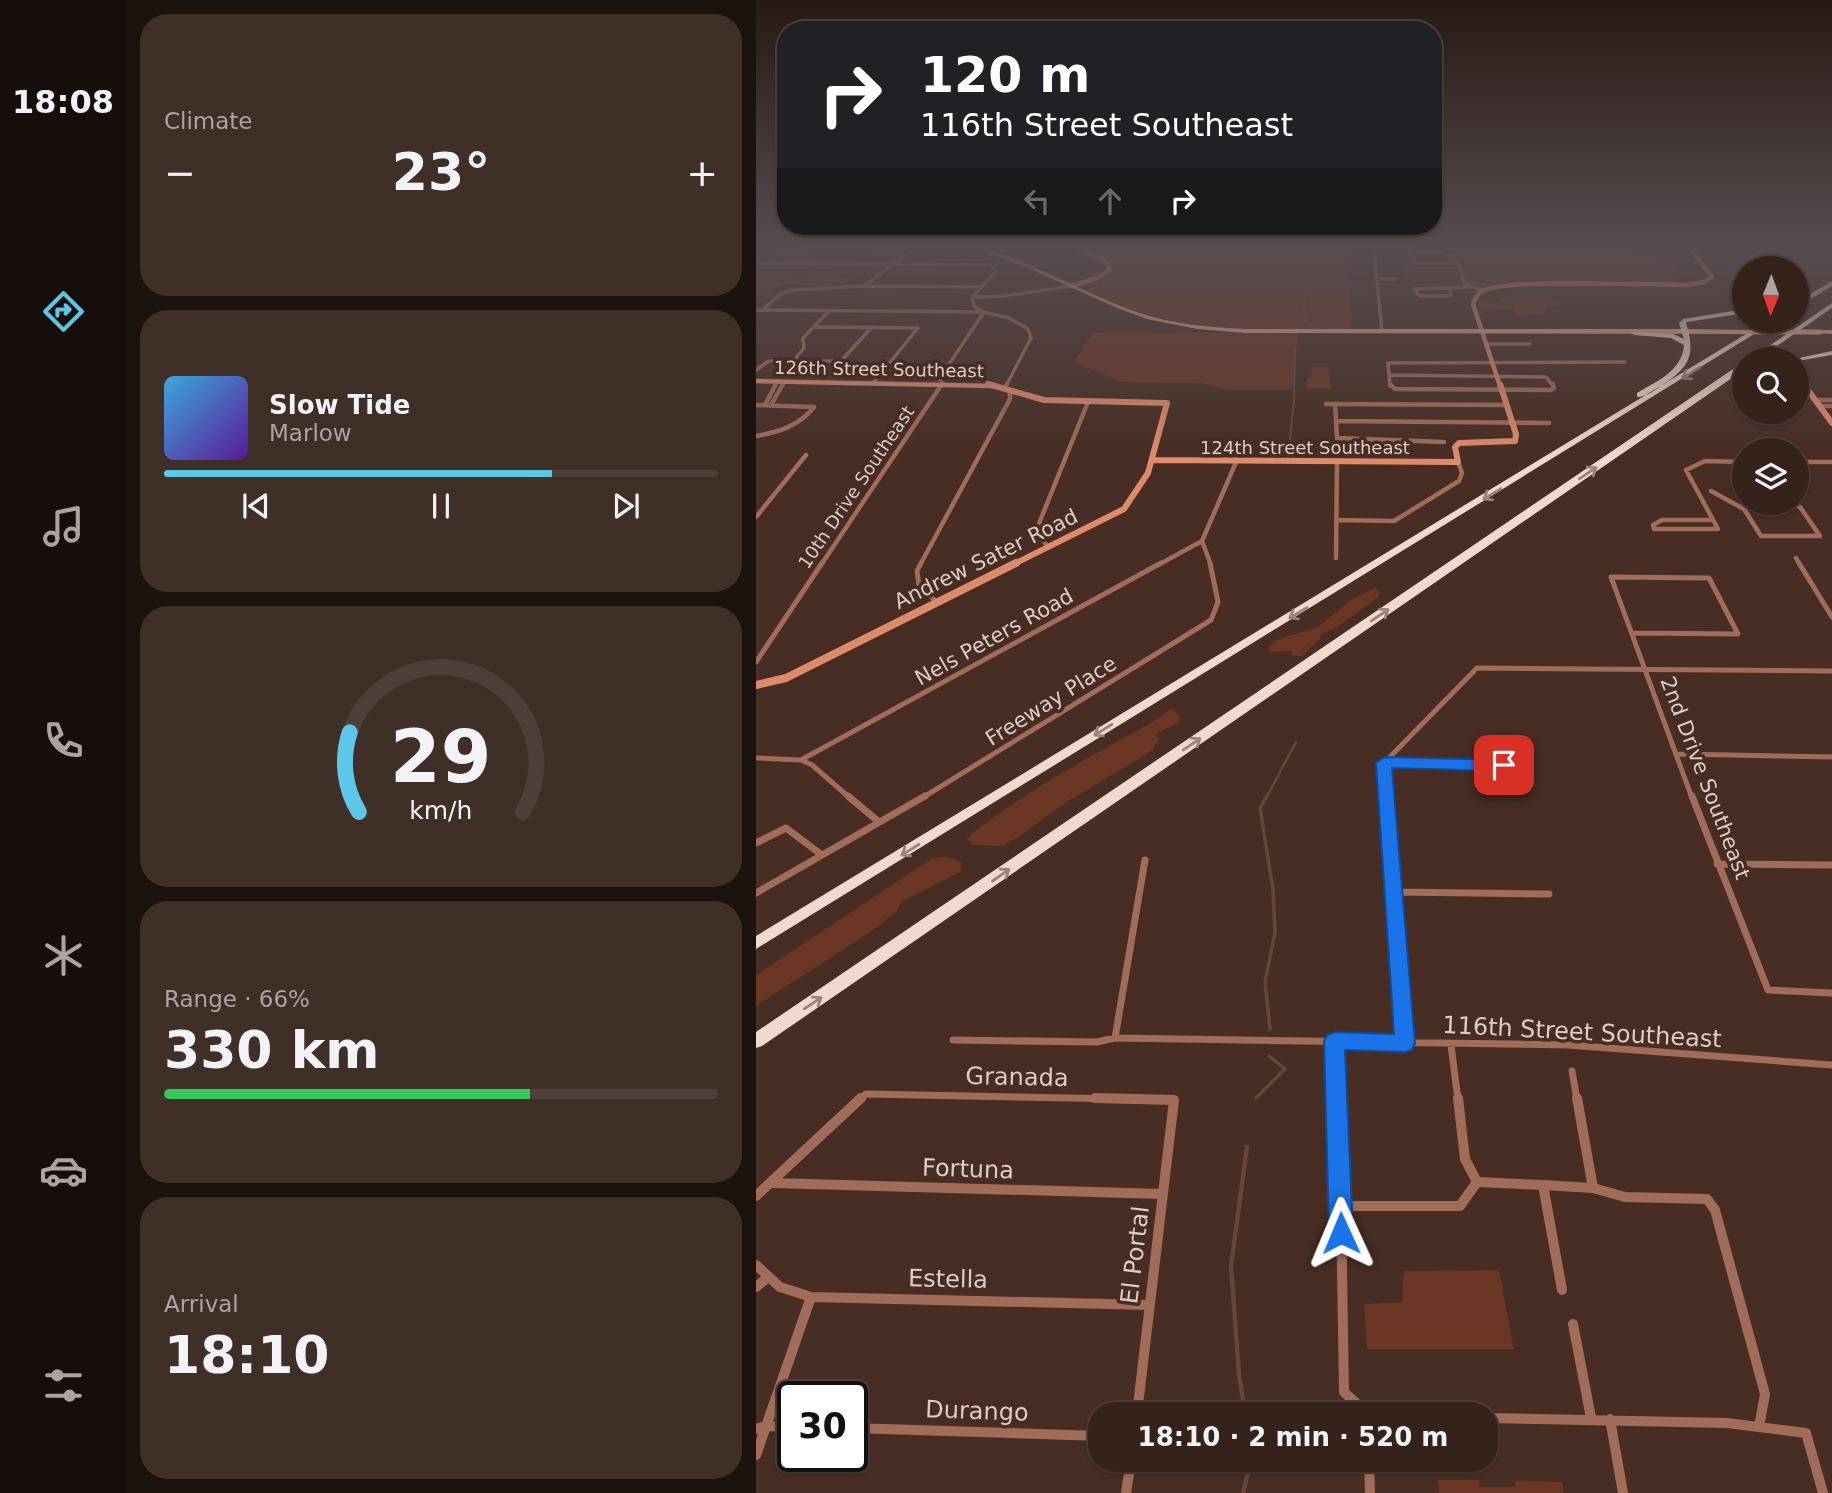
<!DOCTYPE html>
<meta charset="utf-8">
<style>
:root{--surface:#35221a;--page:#402f27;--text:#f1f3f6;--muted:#aaa4a2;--line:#4f3f39;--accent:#5cc7e8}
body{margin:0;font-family:"DejaVu Sans",sans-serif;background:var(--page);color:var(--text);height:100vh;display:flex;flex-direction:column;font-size:26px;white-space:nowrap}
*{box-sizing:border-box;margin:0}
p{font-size:23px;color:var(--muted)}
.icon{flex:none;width:38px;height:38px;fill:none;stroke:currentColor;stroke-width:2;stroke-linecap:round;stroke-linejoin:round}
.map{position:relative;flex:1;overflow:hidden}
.details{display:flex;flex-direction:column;gap:14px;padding:14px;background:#1d130e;width:630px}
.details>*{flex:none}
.guide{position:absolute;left:21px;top:21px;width:665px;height:214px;border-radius:28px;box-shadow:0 2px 5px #0004,0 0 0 2px var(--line);background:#202124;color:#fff;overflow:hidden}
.needle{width:46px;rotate:181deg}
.controls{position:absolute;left:976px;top:256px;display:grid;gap:14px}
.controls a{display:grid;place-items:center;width:77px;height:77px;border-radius:50%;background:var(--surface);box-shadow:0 2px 5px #0004,0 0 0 2px var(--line);font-size:35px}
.speed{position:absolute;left:21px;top:1381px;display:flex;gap:14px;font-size:35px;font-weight:700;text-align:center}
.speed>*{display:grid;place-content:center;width:91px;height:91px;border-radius:50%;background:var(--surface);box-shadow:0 2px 5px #0004,0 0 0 2px var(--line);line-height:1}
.speed .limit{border:4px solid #111;border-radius:10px;background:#fff;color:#111}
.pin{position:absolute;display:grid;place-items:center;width:60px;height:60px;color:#fff;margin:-30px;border-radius:14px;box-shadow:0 4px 10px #0006}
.me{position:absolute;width:77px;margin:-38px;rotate:359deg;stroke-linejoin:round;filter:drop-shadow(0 0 5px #0008)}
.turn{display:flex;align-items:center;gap:24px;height:147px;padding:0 28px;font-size:32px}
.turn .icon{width:91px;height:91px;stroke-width:2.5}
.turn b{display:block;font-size:49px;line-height:60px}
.lanes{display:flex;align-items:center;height:66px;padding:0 28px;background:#0003;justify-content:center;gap:35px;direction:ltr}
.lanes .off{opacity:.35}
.big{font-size:52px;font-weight:600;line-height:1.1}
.details .tile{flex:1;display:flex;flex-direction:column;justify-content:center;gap:10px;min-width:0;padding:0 24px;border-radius:28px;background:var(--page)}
.details .dial{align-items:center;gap:0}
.dial svg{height:182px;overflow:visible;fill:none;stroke:var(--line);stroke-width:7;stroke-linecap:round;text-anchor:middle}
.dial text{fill:var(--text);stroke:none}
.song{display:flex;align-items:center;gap:21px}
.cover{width:84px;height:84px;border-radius:10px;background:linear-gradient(135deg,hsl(200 70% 55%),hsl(270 70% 35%))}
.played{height:7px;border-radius:4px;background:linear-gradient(90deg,var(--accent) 70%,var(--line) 70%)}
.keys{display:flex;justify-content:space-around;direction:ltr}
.heat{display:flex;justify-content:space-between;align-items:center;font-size:38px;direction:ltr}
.charge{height:10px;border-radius:5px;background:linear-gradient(90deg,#34c759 66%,var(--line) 0)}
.trip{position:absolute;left:332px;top:1402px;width:410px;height:70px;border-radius:28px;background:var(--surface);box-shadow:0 2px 5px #0004,0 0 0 2px var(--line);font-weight:600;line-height:70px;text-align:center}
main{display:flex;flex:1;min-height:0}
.dock{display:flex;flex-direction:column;width:126px;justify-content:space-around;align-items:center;background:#150e0a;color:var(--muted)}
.dock .icon{width:49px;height:49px}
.dock .active{color:var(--accent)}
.dock b{font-size:32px;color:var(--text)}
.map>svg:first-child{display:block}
.green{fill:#6a3724}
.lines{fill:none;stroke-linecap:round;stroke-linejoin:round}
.stream-far3{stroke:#64463d;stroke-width:2}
.stream-far2{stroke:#64463d;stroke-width:2.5}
.stream-far1{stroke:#64463d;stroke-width:3.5}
.stream{stroke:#64463d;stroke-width:4.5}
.street-far4{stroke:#a16d5a;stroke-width:3.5}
.street-far3{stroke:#a16d5a;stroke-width:4.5}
.street-far2{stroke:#a16d5a;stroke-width:5}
.street-far1{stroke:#a16d5a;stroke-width:7}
.street{stroke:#a16d5a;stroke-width:10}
.secondary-far2{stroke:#de8b6d;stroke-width:4.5}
.secondary-far1{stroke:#de8b6d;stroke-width:6}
.secondary{stroke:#de8b6d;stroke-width:8}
.primary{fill:#f2b199;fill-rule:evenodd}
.highway{fill:#f2d8ce;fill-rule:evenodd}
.primary-bridge{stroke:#f2b199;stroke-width:5}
.oneway{stroke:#9c8278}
.route{fill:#1a73e8;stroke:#114b97;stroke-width:2}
.labels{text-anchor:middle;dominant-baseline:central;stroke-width:7;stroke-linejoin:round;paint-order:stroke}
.far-street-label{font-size:18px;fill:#dfcdc7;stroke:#472d23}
.street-label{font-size:21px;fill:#dfcdc7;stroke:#472d23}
.near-street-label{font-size:24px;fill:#dfcdc7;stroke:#472d23}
</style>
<main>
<nav class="dock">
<b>18:08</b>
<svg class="icon active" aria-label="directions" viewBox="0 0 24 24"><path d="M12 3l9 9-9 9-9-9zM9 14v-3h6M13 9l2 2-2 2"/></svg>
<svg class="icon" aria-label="music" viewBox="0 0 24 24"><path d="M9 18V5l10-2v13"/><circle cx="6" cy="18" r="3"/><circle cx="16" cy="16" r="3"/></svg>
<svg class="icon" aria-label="phone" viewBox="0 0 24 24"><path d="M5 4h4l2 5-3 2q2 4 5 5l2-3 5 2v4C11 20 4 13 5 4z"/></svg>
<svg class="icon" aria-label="climate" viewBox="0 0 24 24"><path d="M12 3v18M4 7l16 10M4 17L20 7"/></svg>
<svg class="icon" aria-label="car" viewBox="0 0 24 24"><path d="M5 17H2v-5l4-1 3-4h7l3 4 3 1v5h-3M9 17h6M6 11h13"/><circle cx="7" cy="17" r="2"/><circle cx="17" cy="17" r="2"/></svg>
<svg class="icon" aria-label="filters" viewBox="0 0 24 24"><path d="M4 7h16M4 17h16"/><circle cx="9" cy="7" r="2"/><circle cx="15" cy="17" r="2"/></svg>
</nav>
<section class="details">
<div class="tile"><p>Climate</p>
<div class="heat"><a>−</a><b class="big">23°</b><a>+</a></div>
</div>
<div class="tile">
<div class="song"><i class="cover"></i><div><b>Slow Tide</b><p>Marlow</p></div></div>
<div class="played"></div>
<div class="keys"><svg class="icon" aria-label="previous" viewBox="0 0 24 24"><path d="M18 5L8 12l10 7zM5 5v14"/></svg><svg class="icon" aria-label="pause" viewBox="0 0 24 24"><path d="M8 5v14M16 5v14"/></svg><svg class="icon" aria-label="next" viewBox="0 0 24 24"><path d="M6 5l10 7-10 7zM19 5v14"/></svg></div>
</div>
<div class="tile dial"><svg viewBox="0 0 100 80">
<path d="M14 69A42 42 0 1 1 86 69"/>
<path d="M14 69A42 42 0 0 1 10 34" stroke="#5cc7e8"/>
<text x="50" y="56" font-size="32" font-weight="700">29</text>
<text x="50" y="72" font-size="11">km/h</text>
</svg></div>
<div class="tile"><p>Range · 66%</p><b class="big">330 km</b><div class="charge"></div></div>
<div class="tile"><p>Arrival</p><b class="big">18:10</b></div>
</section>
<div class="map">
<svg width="1076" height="1493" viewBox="0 0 1076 1493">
<rect width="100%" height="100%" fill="#472d23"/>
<path class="green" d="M154,248l-10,7 -85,-2 -36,6 -3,-6h-15l-5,4v-6l3,-2z
M321,248h271l4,83 -132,-2 -70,-11 -62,-25 -1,-10 16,-7 7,-10z
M691,248h183l5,7h24l5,6 16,9 -8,4 6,9 -165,-1 -32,5 -23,-4 -1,-5 -53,-1 -1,-11 62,1 -5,-15z
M59,269l2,4 37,6 -25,7 -44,-2 -19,7 11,1 -5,5h-16v-24l49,1z
M744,299h58l2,6h-13l-4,10 -26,1 -4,-7 -33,-1 -1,-8 17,2z
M441,332l101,1 -6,57h-64l-26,-7 -81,-1 -47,-20 19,-29z
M556,367h16l3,22h-25l1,-11h4z
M619,588l5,4 -2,5 -39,29 -19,9v4l-18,17h-9l-2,-5 -20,1 -3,-4 8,-8 42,-13 34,-28z
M416,708l8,8 -1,6 -24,13 4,4 -7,12 -87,52 -48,35 -15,8 -30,-1 -5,-7c36,-30 77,-55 117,-78 29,-17 61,-31 88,-52z
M188,857l9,1 9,6 -2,8 -59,30 -4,10 -27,20 -114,74v-31l175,-116z
M743,1270l15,79h-147l-3,-45 38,-2 2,-31z
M682,1480h41l1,7h35v-6l47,1 2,11h-125z"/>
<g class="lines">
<path class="stream-far3" d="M544,248l7,39 -4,30 7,8
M532,458l6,-58 1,-53"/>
<path class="stream-far2" d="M510,798l30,-56"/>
<path class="stream-far1" d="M511,796l-7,12 13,82 2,43 -10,49 5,47
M500,1098l29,-29 -16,-13"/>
<path class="stream" d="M491,1147l-16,119 8,108 4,26 6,14
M487,1493l8,-33"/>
<path class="street-far4" d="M618,252l8,79
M701,256l-26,-5 -23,1 7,11h44
M702,262l7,22 18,6
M0,263l234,2 7,6 -25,26 2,9 10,6 -45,67 4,4 -2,3
M620,279h20
M108,286l51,-38
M694,289l1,6 -4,1h-28l-5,-7 57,-2
M216,297l32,-1 68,-10
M0,310l228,2 25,6 19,11 3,9 -25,48
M7,310l17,-16 13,-4 71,-4 116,1
M58,327l104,1
M730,344h44
M38,360l10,-12 -1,-10 26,-27
M0,370l13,-9h72l31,-34
M634,375l156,2 7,9
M117,383l45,-55
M19,386l2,-4
M26,386l2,-4
M634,386l-2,-23 237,-1"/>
<path class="street-far3" d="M634,384l5,5 156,1 3,-2 -1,-4
M1059,400h17
M570,404l181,1
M579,404l2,34 107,4
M0,405l58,2
M9,405l11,-21
M15,405l12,-21
M1063,406h13
M580,421l213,2
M0,436c23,-4 43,-10 58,-29
M1041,462h35
M955,491l33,18
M1007,502l-19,7 17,27h59l-20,-29 -12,-5
M0,517l50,-62
M581,520l57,1 65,-40 3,-8 -4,-11
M957,520h-51l-9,5 1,4h64l-32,-59 19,-9 40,1
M293,547l-7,-7 -4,-14 50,-124
M580,558l1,-97
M1040,558l4,7
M65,565l121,-181
M164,565l90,-166v-6l-5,-5 2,-4
M402,565l44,-24
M455,565l-9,-24 35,-81"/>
<path class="street-far2" d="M165,563l-4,8 2,15 19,17
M1043,563l33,54
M876,633l106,1 -29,-56 -98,-1 81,221
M0,662l66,-99
M921,754l155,3
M0,758l45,2 11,5 38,33
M45,760l360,-197
M628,763l144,3
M166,798l289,-178 7,-18 -8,-39
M631,798l-3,-35 93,-95 355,3"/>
<path class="street-far1" d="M92,796l31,26
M630,796l19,247
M936,796l76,194 64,3
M0,843l30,-15 36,27
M961,864l115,1
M639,892l154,2
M0,893l169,-97
M359,1038l30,-178
M197,1040l144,2 18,-4 453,7 264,20
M579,1041l2,59
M695,1045l7,55
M816,1071l5,29
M103,1100l7,-6 308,6"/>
<path class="street" d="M339,1098l79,2 -37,314
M581,1098l4,108
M702,1098l7,61 12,23
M17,1183l390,11
M787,1185l50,3 -16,-90
M837,1188l32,9 82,2 8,11 50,184 -6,33
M0,1196l105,-98
M0,1265l24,22 31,10 339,8
M0,1287l10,-8
M817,1324l18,94
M612,1414l-24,-22 -3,-186h119l17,-24 66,3 19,105
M730,1418l241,5 79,10 17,60
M854,1419l13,74
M96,1428l249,8
M0,1429l10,-3 27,1
M0,1455l55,-158
M613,1460l1,33
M370,1493l5,-33"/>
<path class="secondary-far2" d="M316,286l25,-8 13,-8 -4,-8 -29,-14
M0,381l238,5
M744,386l-27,-82c2,-5 4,-10 9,-13 22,-13 170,-6 205,-6l17,-3 8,-5 -22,-29"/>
<path class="secondary-far1" d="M232,384l56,16 123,3 -19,70 -24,36 -112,56
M1049,386l27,37
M396,460l306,2 -3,-15 4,-4 56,-2 1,-7 -16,-50"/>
<path class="secondary" d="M0,685l30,-7 230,-115"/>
<path class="primary" d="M217,248c15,0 32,7 46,13 36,14 69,32 104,46 39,16 80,20 122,22h439l68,1 3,2 -3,2 -507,-1 -48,-4 -50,-10 -30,-11 -89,-40z
M1064,330h12v4l-14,-1 -1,-1z"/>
<path class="highway" d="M1076,281v5l-35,21v-5z
M1076,303v5l-74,51h-8z
M989,309v4l-58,9 -1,1c10,31 4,44 -24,62 -7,5 -16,12 -25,12v-4c20,-12 45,-22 47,-48l-13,-7 -37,-3 -3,-2 1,-1 41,2 11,5 -5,-16 4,-4z
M1013,320h8l-1021,629v-13z
M1076,351v4l-35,6v-2h-3z
M986,363h3v6l-983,677 -6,2v-16z"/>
<path class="primary-bridge" d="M996,332h68"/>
</g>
<defs><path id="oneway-shaft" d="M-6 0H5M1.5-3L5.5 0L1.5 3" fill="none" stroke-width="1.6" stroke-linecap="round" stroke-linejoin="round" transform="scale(1.75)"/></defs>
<g class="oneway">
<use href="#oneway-shaft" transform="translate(935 373) rotate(148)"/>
<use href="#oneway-shaft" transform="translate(832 473) rotate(-34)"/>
<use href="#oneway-shaft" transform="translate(736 494) rotate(149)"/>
<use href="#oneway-shaft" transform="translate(542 613) rotate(149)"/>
<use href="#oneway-shaft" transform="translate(624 615) rotate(-34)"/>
<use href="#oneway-shaft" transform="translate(347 730) rotate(148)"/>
<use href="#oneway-shaft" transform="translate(436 744) rotate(-34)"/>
<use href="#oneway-shaft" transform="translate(154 850) rotate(148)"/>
<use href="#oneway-shaft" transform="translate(245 875) rotate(-35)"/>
<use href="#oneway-shaft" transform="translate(57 1003) rotate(-34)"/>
</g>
<linearGradient id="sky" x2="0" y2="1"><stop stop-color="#271913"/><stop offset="0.54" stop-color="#584c50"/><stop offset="1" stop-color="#584c50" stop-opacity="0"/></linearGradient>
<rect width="1076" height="457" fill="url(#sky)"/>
<path class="route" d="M628,757l120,3 8,5 -8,6 -112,-3 23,275 -3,7 -7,2 -60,-2 8,183 -3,8 -9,4 -8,-4 -4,-8 -5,-192 3,-6 8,-3 59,2 -18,-271z"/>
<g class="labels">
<g class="far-street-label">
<text transform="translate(123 369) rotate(1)">126th Street Southeast</text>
<text x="549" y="447">124th Street Southeast</text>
<text transform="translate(100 487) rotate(-56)">10th Drive Southeast</text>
</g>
<g class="street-label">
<text transform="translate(230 559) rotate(-26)">Andrew Sater Road</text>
<text transform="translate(238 637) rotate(-29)">Nels Peters Road</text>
<text transform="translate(295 701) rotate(-32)">Freeway Place</text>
<text transform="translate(949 778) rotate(69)">2nd Drive Southeast</text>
</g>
<g class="near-street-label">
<text transform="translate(826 1032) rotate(3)">116th Street Southeast</text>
<text transform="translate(261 1077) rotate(1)">Granada</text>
<text transform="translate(212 1169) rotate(2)">Fortuna</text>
<text transform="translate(379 1255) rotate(-83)">El Portal</text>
<text transform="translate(192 1279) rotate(1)">Estella</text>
<text transform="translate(221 1411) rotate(2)">Durango</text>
</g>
</g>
</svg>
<div class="controls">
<a><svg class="needle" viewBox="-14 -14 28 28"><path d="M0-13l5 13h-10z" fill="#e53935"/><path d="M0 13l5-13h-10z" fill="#aaa4a2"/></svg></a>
<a><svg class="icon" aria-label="search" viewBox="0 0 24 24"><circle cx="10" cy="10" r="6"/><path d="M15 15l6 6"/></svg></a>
<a><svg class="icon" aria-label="layers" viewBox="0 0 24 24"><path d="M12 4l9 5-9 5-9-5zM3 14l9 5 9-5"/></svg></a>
</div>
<div class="speed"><div class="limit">30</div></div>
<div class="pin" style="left:748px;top:765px;background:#d93025"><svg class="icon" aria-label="arrive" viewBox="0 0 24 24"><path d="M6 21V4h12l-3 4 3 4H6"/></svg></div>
<svg class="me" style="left:585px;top:1233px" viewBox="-20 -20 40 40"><path d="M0-17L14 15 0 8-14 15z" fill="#1a73e8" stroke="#fff" stroke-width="4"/></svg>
<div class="trip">18:10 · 2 min · 520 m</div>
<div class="guide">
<div class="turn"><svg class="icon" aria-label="right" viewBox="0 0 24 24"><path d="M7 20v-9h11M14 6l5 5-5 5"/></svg><div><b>120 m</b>116th Street Southeast</div></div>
<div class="lanes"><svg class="icon off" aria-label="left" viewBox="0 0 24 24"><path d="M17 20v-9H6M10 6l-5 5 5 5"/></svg><svg class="icon off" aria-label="ahead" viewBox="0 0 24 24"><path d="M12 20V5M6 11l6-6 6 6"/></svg><svg class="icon" aria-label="right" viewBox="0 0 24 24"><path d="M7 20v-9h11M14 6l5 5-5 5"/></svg></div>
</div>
</div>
</main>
